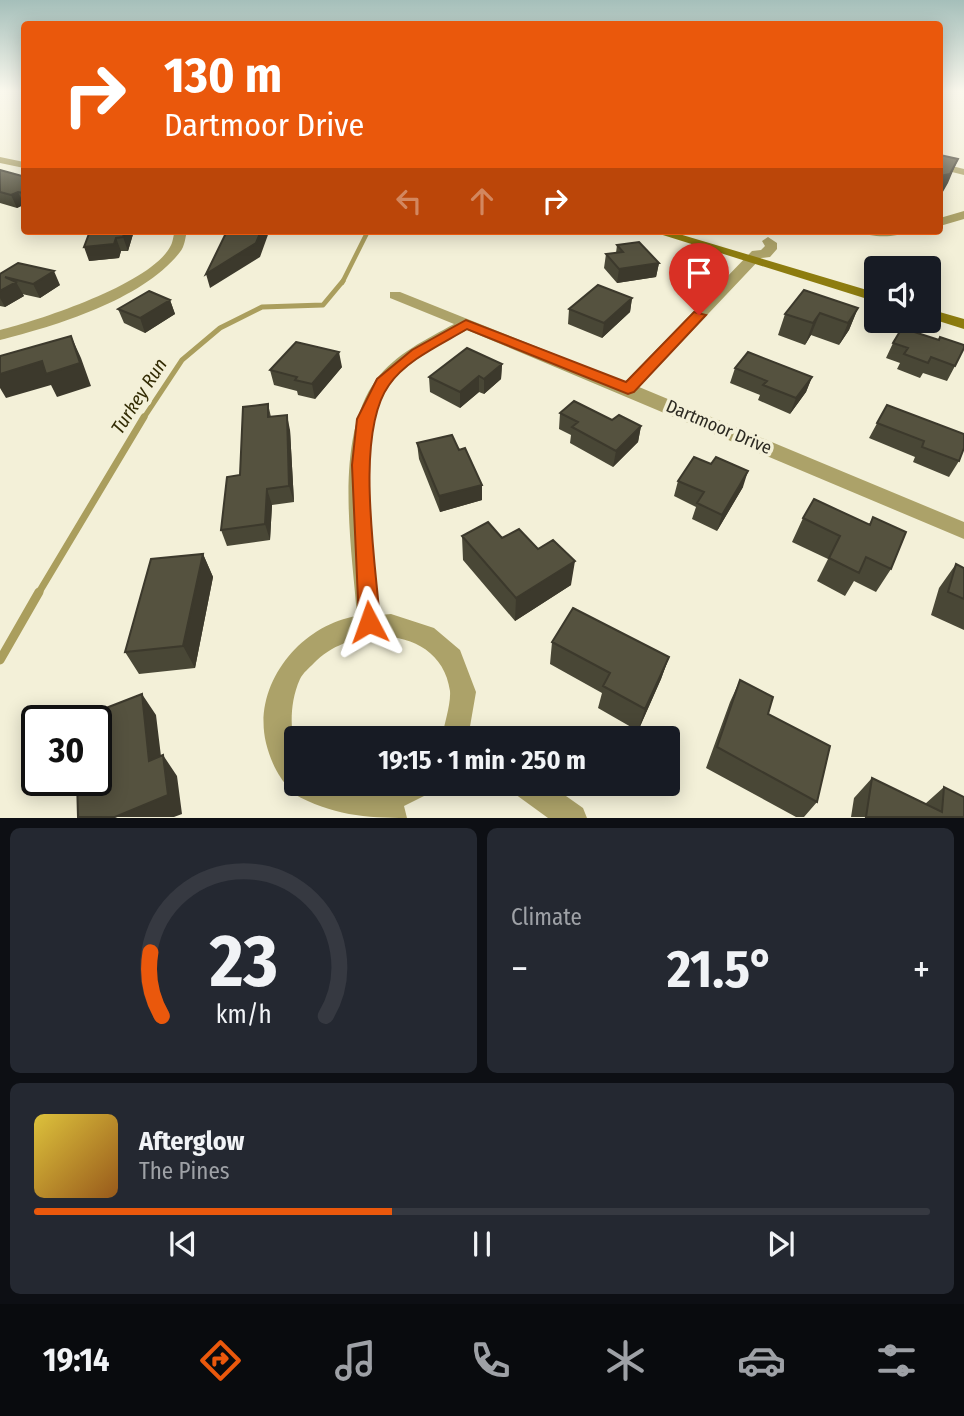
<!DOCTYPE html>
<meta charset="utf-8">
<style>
:root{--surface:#171b24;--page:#242831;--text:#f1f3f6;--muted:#9ea1a6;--line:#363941;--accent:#ea580c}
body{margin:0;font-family:"Fira Sans Condensed",sans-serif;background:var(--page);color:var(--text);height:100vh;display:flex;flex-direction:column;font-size:26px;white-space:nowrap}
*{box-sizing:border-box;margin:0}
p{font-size:23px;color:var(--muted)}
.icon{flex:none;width:38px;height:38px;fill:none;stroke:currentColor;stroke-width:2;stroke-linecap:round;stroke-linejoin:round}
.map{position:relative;height:818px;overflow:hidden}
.details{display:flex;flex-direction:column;gap:10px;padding:10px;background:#0d0f14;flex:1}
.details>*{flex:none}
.guide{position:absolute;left:21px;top:21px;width:922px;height:214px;border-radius:7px;box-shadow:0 4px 18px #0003;background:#ea580c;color:#fff;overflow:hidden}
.buttons{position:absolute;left:864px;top:256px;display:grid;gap:14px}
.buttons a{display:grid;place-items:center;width:77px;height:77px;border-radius:7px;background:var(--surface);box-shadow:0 4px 18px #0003;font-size:35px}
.speed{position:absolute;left:21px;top:705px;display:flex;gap:14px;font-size:35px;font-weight:700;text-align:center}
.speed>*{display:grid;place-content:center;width:91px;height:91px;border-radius:50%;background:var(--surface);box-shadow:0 4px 18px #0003;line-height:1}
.speed .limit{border:4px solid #111;border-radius:10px;background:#fff;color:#111}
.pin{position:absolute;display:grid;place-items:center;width:60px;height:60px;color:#fff;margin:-72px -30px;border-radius:50% 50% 50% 0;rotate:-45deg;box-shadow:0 0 7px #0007}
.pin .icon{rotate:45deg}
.me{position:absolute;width:77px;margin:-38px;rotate:356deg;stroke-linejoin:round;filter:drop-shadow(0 0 5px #0008)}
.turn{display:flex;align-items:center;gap:24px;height:147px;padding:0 28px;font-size:32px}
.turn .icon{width:91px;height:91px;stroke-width:2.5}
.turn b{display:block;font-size:49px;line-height:60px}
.lanes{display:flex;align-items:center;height:66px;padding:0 28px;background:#0003;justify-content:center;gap:35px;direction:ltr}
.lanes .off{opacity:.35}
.big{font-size:52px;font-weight:700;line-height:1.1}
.details .card{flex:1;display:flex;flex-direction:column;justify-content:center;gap:10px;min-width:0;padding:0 24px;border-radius:10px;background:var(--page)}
.details .dial{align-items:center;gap:0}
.dial svg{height:182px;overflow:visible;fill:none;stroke:var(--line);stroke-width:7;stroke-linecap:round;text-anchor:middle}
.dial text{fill:var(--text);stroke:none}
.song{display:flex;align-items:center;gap:21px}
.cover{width:84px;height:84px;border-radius:10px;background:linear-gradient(135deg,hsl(50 70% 55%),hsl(30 70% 35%))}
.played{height:7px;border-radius:4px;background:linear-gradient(90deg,var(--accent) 40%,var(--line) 40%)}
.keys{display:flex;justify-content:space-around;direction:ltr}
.heat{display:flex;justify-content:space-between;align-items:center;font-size:38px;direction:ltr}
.details .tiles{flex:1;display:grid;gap:10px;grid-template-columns:1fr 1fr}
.card:last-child{grid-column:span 2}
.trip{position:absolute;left:284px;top:726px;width:396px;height:70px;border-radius:7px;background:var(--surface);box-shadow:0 4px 18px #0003;font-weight:700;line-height:70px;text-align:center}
.tab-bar{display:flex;height:112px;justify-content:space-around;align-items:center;background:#090b0e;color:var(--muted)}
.tab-bar .icon{width:49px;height:49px}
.tab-bar .current{color:var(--accent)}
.tab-bar b{font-size:32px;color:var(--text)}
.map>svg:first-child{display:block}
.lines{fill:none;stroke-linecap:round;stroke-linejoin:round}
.stream-far3{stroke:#aa9e5d;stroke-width:4.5}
.stream-far2{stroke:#aa9e5d;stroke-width:5}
.stream-far1{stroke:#aa9e5d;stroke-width:7}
.stream{stroke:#aa9e5d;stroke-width:9}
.street{fill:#aca269;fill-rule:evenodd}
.secondary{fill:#8d7c0f;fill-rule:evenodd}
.wall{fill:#494736}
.shaded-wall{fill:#3c392c}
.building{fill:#55523f;stroke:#3c392c;stroke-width:2}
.route{fill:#ea580c;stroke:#983908;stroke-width:2}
.labels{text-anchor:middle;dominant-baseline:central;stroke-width:7;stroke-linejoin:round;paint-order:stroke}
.street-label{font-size:18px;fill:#2c2a22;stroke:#f3f0d8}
.water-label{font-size:19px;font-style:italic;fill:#332c04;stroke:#f3f0d8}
</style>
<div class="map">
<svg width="964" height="818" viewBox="0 0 964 818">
<rect width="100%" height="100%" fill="#f3f0d8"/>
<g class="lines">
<path class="stream-far3" d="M342,283l26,-52"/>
<path class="stream-far2" d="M143,419l39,-59 38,-32 42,-21 61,-2 20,-24"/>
<path class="stream-far1" d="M38,594l106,-177"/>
<path class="stream" d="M0,660l39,-68"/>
<path class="street" d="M0,157l24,5v6l-24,-5z
M940,163l24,6v6l-24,-6z
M964,211v8l-24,7v-8z
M175,231h12c-2,7 -2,15 -7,21 -36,47 -124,74 -180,88v-10c40,-10 150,-46 170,-83 3,-4 3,-11 5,-16z
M860,231h47c-9,7 -38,7 -47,0z
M768,237l9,6v6l-7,8 -9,1 -122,129 325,135v17l-497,-209c-26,14 -55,28 -75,52 -39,48 -18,173 -12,233l11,-1 43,14 26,22 16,42 -8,46h-26c2,-14 9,-33 8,-47 -9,-66 -98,-68 -136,-28 -5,5 -11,10 -14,16 -16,36 -4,68 -4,105h40l25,4 25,-4h46l-4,10 -24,12 3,12c-41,0 -76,-3 -113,-24 -3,-7 -9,-9 -13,-16 -7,-10 -12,-23 -15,-35 -14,-58 34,-118 91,-127 -5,-69 -24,-177 19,-236 19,-26 51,-41 78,-56l-64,-26v-6h10l225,90 127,-131 9,-1 4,-4 -3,-5z
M511,784h38l34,24 4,10h-39l-33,-24z"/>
<path class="secondary" d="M650,231h19l208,62v9z
M929,309l35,10v10l-35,-11z"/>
</g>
<path class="wall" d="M0,170l22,6 2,-4v33l-7,3 -17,-5z
M90,231h44l-6,20h-7l-2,7 -30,3z
M617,245l42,18 -3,14 -39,6 -13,-15 2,-14 10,-1z
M0,274l60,11 -20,13 -18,-4 2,2 -19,11 -5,-1z
M632,298l-2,14 -28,26 -34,-14 1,-15z
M170,300l5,14 -30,19 -21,-10 -6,-14z
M858,308l-9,22 -10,15 -28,-10 -6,10 -27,-10 7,-21z
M893,343l62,23 -8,15 -24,-8 -3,5 -23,-9 3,-6 -14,-5z
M502,364l-1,15 -17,15 -5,-2 -19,16 -30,-16 -1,-15z
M342,367l-27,32 -17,-4 -1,-4 -23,-6 -4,-15z
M735,368l77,9 -6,15 -16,22 -32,-14 2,-5 -30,-12z
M268,404l3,13 19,13 4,72 -22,3 -2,35 -43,6 -6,-16 19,-55z
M887,405l72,56 -10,16 -36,-15 2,-5 -46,-19z
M560,413l52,7 29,6 -3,16 -25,25 -43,-24 1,-8 -12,-6z
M417,443l65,57 -42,12 -21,-53z
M678,481l65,6 -26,44 -25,-12 4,-12 -22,-11z
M873,517l18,52 -15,23 -22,-11 -9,15 -28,-15 11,-22 -36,-17 11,-24 66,7z
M462,536l40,2 69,47 -56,36 -52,-61z
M203,554l10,23 -18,91 -56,6 -14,-22z
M956,564l8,4v62l-33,-15 8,-27z
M552,642l117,15 -8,22 -23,52 -40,-23 4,-15 -52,-29z
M740,680l28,34 49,88 -13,15h-8l-90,-49 24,-66z
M872,778l53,26 19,-17 20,30h-113l3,-19z"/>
<path class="shaded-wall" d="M958,159l-10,24 -8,14v-21z
M18,192l6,12 -7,4 -6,-13z
M125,231h9l-6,20 -5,-14z
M261,231l8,1 -9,25 -50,31 -4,-14z
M116,238l5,13 -2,7 -30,3 -5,-14z
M659,263l-3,14 -39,6 2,-14z
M54,271l6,14 -20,13 -7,-14z
M16,282l8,14 -19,11 -5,-9v-7z
M632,298l-2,14 -28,26 2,-15z
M170,300l5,14 -30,19 -5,-15z
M858,308l-9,22 -10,15 9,-22z
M820,313l-9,22 -6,10 8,-22z
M71,336l10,22 10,28 -34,11 -6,-12 -45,13 -6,-10v-14l42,-13z
M339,352l3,15 -27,32 -3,-15z
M502,364l-1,15 -17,15v-15z
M479,376v16l-19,16v-16z
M812,377l-6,15 -16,22 6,-16z
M287,415l3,15 4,72 -5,-16z
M641,426l-3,16 -25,25 3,-16z
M748,471l-5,16 -26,44 5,-16z
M482,485v15l-42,12 -1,-16z
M267,489l5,16 -2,35 -5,-16z
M203,554l10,23 -18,91 -12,-22z
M575,561l-4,24 -56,36 1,-23z
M669,657l-8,22 -23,52 7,-22z
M142,694l14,21 8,66 -15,-20z
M163,755l14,21 5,38 -8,3h-59z"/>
<path class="building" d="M940,155l18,4 -8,15 -10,2z
M0,170l22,6 2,-4v21l-6,-1 -7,3 -11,-3z
M90,231h35l-2,6 -7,1 -2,6 -30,3z
M227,231h34l-5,12 -50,31z
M639,242l20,21 -40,6 -13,-15 17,-2 -6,-7z
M18,263l36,8 -21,13 -28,-7 11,5 -16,9v-17z
M598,285l34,13 -28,25 -35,-14z
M804,290l54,18 -10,15 -28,-10 -7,10 -28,-9z
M149,291l21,9 -30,18 -22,-9z
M902,328l37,12 1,-3 24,8v3l-9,18 -24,-9 -3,6 -24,-9 4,-6 -15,-5z
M71,336l9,27 -34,11 -4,-13 -42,13v-18z
M296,342l43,10 -27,32 -17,-4 2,-3 -27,-7z
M467,348l35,16 -18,15 -5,-3 -19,16 -31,-15z
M748,352l64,25 -16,21 -33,-13 4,-4 -32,-13z
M574,401l38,19 7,-5 22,11 -25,25 -44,-24 6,-5 -18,-9z
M268,404v13l19,-2 2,71 -22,3 -2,35 -44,6 6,-53 13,-2 3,-68z
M887,405l77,29v14l-5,13 -37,-14 2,-6 -47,-18z
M452,435l7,15 6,-2 17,37 -43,11 -22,-53z
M694,457l17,7 5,-7 32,14 -26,44 -25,-12 7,-11 -26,-11z
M814,499l56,26 3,-8 33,15 -15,37 -25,-12 -7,16 -30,-15 11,-22 -37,-18z
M488,522l14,16 17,-9 19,20 15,-9 22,21 -59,37 -54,-62z
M203,554l-20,92 -58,6 26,-93z
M956,564l8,4v31l-16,-7z
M573,608l96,49 -24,52 -42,-23 7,-13 -58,-31z
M740,680l33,17 -5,17 62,32 -13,56 -100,-55z
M142,694l7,67 14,-6 5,40 -53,22h-37l-1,-37h19v-42l11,-4 -1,-26z
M872,778l70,34 2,-25 20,10v20h-98z"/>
<linearGradient id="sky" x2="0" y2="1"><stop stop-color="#a5bfba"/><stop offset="0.44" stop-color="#faf8ed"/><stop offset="1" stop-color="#faf8ed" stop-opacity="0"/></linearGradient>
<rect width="964" height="207" fill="url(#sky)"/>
<path class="route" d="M694,312l12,3 -72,77 -6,2 -161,-65c-25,15 -61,31 -78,56 -35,49 -13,178 -9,237l-3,7 -8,3 -7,-3 -3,-7 -7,-157 5,-46 20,-40 35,-29 54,-30 160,62z"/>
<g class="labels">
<g class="street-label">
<text transform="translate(719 427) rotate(23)">Dartmoor Drive</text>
</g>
<g class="water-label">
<text transform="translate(139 396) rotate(-57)">Turkey Run</text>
</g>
</g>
</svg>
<div class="buttons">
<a><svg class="icon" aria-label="sound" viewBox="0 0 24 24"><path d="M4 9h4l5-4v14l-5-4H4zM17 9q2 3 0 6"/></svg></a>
</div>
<div class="speed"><div class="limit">30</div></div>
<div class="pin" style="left:699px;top:315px;background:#d93025"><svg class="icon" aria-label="arrive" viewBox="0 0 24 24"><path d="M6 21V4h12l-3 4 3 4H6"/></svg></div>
<svg class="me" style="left:369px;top:622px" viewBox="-20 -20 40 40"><path d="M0-17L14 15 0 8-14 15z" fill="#ea580c" stroke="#fff" stroke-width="4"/></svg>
<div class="trip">19:15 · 1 min · 250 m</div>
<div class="guide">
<div class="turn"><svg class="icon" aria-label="right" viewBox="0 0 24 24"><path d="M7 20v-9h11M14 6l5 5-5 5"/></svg><div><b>130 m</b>Dartmoor Drive</div></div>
<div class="lanes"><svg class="icon off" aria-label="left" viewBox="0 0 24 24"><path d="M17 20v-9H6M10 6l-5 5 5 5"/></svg><svg class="icon off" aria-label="ahead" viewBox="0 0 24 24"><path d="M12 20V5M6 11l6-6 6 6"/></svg><svg class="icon" aria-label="right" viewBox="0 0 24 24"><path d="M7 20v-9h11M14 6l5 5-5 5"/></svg></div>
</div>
</div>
<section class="details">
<div class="tiles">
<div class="card dial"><svg viewBox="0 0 100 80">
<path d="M14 69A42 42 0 1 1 86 69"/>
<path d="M14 69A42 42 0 0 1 9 41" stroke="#ea580c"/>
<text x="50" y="56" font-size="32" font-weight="700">23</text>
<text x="50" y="72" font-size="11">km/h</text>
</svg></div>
<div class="card"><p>Climate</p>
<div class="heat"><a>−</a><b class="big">21.5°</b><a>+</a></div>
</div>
<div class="card">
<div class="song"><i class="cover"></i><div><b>Afterglow</b><p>The Pines</p></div></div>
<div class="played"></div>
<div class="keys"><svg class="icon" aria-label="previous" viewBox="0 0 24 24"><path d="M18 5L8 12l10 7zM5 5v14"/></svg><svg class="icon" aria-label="pause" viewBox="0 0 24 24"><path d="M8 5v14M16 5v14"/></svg><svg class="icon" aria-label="next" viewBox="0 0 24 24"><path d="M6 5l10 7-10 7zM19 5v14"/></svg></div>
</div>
</div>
</section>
<nav class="tab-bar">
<b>19:14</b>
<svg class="icon current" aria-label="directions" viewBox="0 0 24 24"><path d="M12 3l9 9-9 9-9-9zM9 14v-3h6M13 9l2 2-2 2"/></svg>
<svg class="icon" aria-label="music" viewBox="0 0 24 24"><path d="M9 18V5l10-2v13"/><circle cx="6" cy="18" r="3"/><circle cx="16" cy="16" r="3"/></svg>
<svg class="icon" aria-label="phone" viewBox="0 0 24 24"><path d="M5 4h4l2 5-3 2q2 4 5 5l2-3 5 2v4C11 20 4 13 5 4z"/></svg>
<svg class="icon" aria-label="climate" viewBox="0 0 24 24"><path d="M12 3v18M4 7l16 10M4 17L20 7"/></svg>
<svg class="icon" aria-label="car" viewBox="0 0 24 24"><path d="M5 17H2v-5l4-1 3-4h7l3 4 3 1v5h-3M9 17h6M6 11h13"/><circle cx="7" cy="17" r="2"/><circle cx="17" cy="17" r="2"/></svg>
<svg class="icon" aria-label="filters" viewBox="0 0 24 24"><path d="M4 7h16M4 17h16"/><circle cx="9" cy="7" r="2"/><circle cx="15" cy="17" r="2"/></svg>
</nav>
